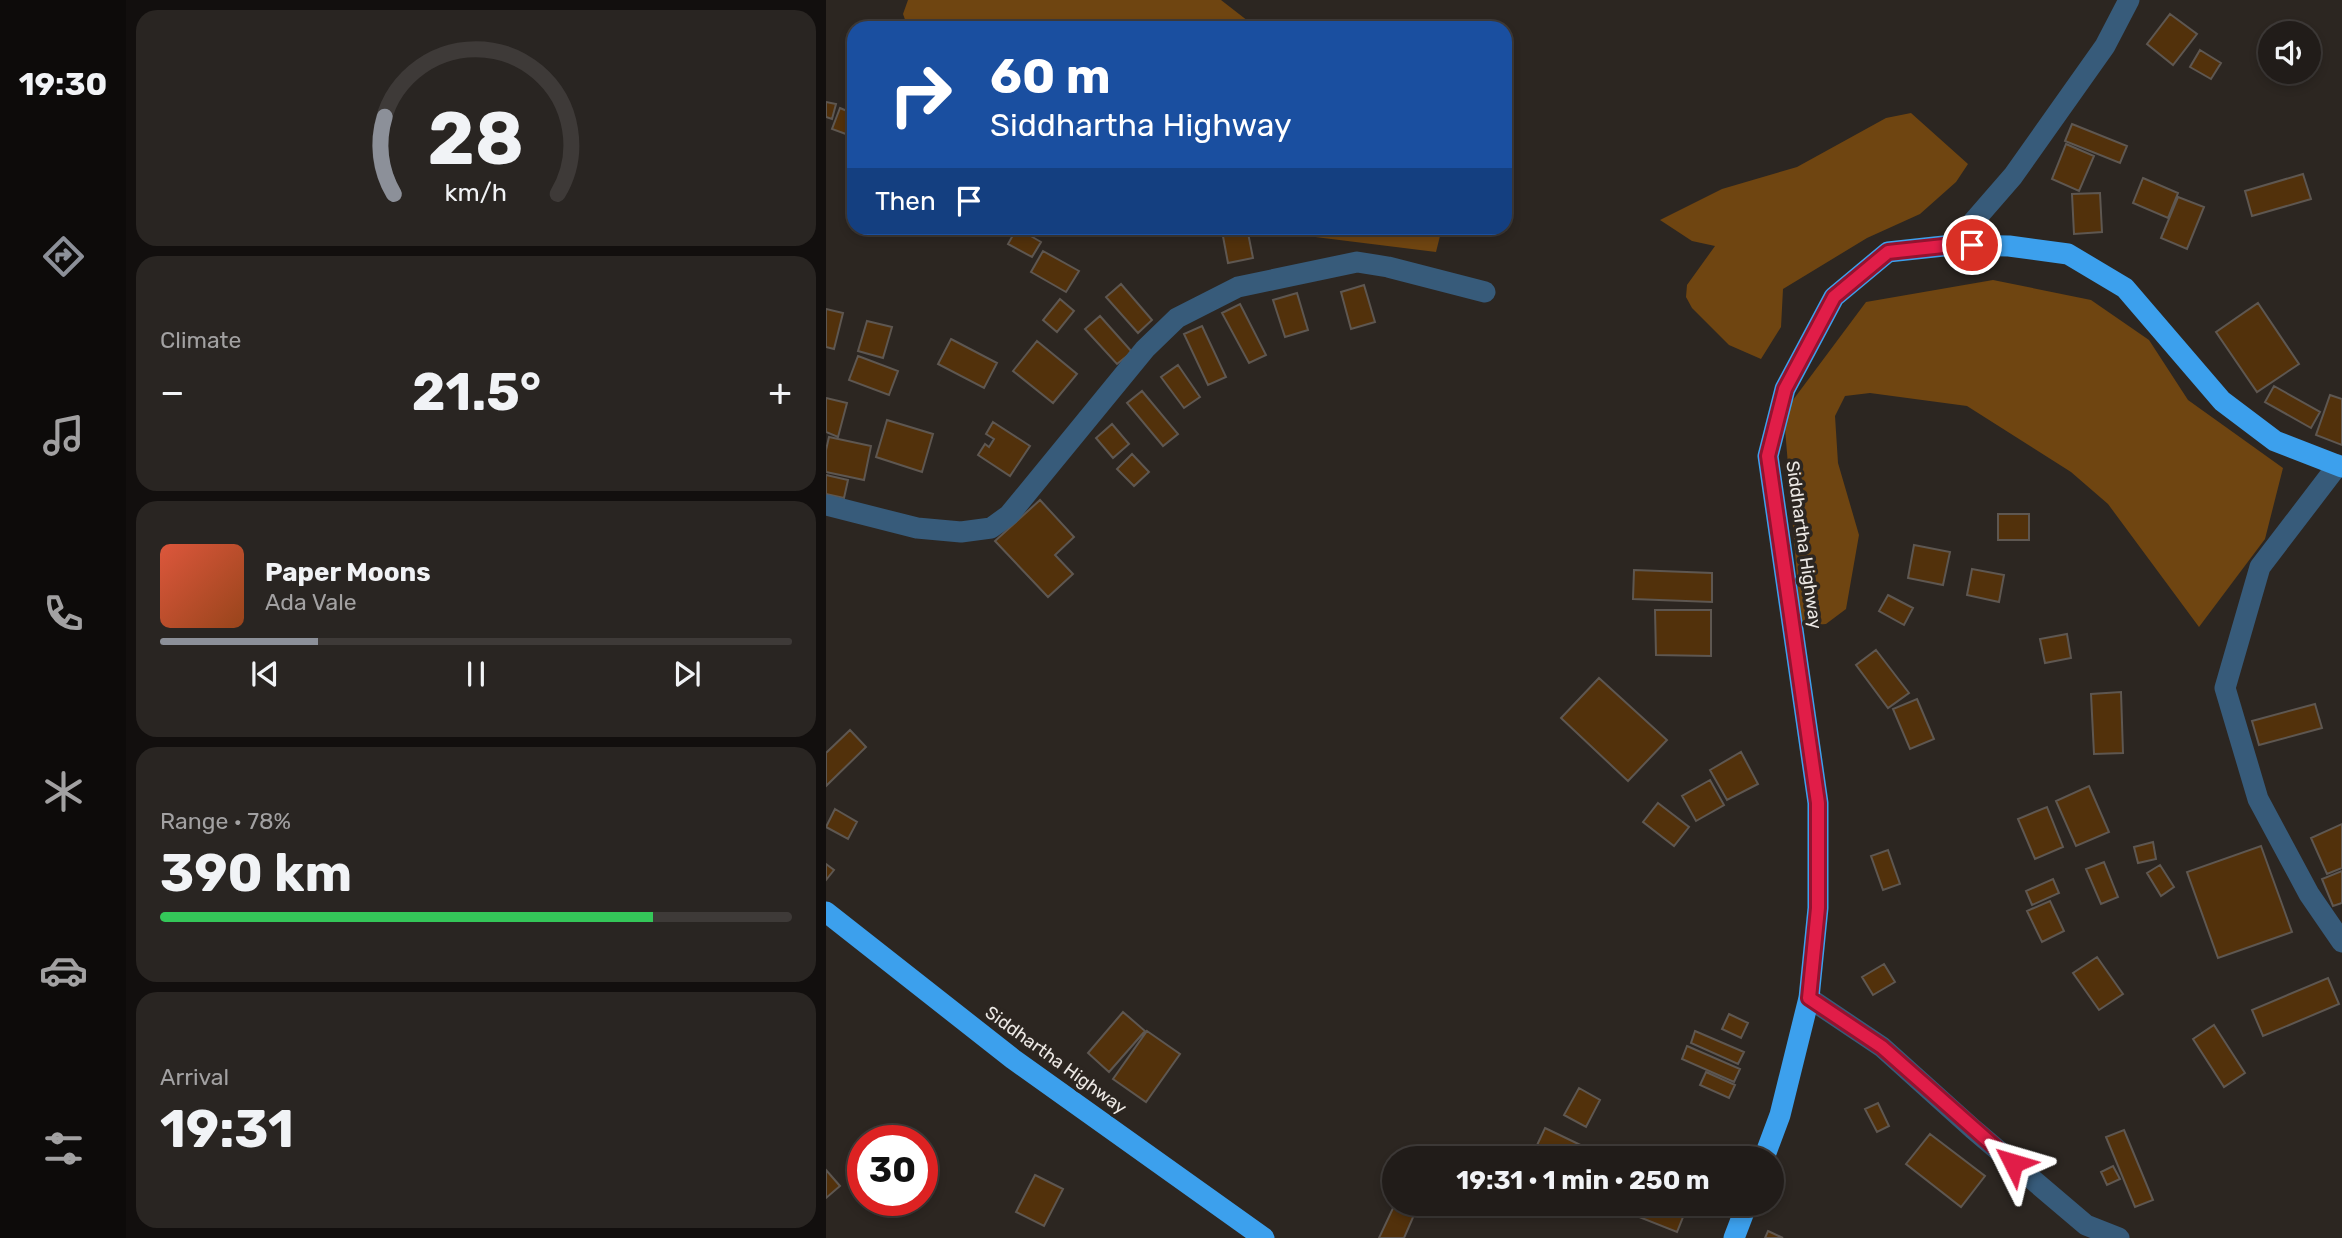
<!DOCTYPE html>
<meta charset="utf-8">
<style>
:root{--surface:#211c19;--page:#292522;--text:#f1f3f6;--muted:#a2a1a2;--line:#3e3a38;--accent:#8c9099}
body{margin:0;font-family:Rubik,sans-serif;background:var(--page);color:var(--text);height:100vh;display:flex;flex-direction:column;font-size:26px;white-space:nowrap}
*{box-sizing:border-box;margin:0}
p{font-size:23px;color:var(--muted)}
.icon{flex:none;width:38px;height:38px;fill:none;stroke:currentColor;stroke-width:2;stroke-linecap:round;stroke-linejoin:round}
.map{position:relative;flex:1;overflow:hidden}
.sheet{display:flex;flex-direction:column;gap:10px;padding:10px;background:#120f0e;width:700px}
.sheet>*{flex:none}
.banner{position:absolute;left:21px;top:21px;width:665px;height:214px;border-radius:21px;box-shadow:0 4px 10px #0003,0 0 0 2px var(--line);background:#1a4fa0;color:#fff;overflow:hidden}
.controls{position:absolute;left:1432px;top:21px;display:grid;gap:14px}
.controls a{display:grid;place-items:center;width:63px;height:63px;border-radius:50%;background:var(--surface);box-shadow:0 4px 10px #0003,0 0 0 2px var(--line);font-size:35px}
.speed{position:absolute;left:21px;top:1125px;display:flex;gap:14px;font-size:35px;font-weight:700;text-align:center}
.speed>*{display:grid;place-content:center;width:91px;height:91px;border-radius:50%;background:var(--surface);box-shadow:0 4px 10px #0003,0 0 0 2px var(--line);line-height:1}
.speed .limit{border:10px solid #d22;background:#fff;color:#111}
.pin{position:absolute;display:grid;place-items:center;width:60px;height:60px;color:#fff;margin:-30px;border:4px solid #fff;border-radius:50%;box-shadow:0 2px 7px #0007}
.me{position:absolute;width:77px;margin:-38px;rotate:310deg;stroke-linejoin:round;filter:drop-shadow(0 0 5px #0008)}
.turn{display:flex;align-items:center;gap:24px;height:147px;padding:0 28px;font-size:32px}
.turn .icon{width:91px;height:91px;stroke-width:2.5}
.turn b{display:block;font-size:49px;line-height:60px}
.then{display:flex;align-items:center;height:66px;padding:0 28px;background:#0003;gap:14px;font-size:26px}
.big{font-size:52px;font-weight:700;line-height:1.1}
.sheet .widget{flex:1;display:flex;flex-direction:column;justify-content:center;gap:10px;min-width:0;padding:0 24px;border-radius:21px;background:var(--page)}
.sheet .dial{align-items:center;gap:0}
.dial svg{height:182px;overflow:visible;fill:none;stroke:var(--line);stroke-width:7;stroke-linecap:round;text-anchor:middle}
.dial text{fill:var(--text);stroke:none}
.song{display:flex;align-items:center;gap:21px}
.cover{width:84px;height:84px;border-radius:10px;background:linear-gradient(135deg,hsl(10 70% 55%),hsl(20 70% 35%))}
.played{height:7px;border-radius:4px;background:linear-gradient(90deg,var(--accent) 25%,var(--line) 25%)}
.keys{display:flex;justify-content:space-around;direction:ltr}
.heat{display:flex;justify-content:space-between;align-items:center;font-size:38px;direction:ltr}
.charge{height:10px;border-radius:5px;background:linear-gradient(90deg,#34c759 78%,var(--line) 0)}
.trip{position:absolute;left:556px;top:1146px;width:402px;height:70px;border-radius:35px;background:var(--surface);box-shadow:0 4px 10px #0003,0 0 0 2px var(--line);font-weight:700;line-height:70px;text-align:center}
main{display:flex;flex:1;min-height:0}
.tab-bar{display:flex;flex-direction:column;width:126px;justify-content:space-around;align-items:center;background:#0d0b0a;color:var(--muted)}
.tab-bar .icon{width:49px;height:49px}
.tab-bar .active{color:var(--accent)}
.tab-bar b{font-size:32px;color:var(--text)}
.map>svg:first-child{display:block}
.forest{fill:#6f4511}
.building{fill:#52310b;stroke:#5e5751;stroke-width:2}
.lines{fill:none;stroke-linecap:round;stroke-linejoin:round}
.street{stroke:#375b7a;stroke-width:21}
.highway{stroke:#3ca0ed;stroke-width:21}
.route-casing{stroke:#92132f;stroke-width:18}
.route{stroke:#e11d48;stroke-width:12}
.labels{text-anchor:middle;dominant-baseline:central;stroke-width:7;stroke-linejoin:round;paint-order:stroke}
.street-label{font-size:18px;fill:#ece8e4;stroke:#2c2621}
</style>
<main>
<nav class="tab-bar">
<b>19:30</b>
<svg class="icon active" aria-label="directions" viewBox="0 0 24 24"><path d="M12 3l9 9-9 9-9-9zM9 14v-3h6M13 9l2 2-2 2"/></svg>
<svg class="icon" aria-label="music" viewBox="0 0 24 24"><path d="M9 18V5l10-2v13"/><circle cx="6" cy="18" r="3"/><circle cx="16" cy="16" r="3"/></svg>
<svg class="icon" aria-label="phone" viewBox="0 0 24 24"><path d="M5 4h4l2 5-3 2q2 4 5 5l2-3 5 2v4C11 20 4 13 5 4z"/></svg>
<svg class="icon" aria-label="climate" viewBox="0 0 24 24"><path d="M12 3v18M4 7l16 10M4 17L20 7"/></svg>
<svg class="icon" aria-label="car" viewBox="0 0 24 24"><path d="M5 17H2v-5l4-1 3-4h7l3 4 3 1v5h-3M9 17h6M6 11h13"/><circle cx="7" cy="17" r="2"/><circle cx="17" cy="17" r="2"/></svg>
<svg class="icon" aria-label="filters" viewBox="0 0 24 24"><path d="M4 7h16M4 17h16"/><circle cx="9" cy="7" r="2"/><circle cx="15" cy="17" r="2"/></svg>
</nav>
<section class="sheet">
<div class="widget dial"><svg viewBox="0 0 100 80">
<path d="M14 69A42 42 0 1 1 86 69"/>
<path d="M14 69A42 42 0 0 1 10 35" stroke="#8c9099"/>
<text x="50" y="56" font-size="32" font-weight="700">28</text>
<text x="50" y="72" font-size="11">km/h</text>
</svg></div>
<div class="widget"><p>Climate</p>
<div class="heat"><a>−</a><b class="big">21.5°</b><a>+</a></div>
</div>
<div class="widget">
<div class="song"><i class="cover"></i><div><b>Paper Moons</b><p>Ada Vale</p></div></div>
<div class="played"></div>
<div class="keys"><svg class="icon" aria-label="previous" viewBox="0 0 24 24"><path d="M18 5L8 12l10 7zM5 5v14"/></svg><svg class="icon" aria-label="pause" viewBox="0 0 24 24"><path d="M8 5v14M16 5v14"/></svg><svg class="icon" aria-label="next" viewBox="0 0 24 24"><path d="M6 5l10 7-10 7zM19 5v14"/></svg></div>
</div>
<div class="widget"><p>Range · 78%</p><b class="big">390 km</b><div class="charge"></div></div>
<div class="widget"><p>Arrival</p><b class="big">19:31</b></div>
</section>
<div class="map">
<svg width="1516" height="1238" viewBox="0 0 1516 1238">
<rect width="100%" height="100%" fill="#2c2621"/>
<path class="forest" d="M82,0h313l36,28h-349l-5,-14z
M1085,113l57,51 -12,18 -36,32 -53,24 -84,51 -2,38 -20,32 -32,-14 -37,-37 -6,-11 1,-12 28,-39 -23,-5 -32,-21 62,-31 75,-22 89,-49z
M453,228h163l-6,24 -145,-18z
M1167,280l98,20 58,40 39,60 95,68 -18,71 -66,88 -91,-123 -37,-32 -104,-66 -97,-13 -25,3 -10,20 3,47 21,72 -13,74 -20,15 -25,2 -16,-198 5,-24 76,-102z"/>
<path class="building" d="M1344,14l27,20 -24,31 -26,-21z
M1374,50l21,13 -10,16 -21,-12z
M0,102l10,2 -4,15 -6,-2z
M14,108l14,6v23l-22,-8z
M1246,124l55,22 -7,17 -55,-22z
M1240,144l28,12 -15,35 -27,-12z
M1477,174l8,25 -59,17 -7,-25z
M1317,178l35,15 -10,25 -35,-15z
M1274,193l2,39 -28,2 -2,-40z
M1352,197l26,10 -17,42 -26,-11z
M191,228l24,14 -9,15 -24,-13z
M413,228h8l6,30 -25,5 -6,-32z
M217,251l36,20 -13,21 -35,-20z
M295,284l31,36 -14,13 -32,-36z
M538,285l11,37 -24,7 -10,-37z
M471,293l11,37 -23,7 -12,-37z
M234,299l14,12 -17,21 -14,-12z
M1432,303l41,61 -42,28 -41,-60z
M414,304l26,51 -17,8 -27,-50z
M0,309l17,4 -9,36 -8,-2z
M274,316l32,36 -15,12 -32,-35z
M41,321l25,6 -9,31 -25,-7z
M376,326l24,51 -18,8 -24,-51z
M125,339l46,24 -13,25 -46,-24z
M211,341l40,33 -24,29 -40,-32z
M32,356l40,15 -9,24 -40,-15z
M352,365l22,32 -16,11 -23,-31z
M1448,386l46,26 -9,16 -46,-26z
M316,391l36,43 -15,12 -36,-43z
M1504,395l12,4v46l-26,-10z
M0,398l21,5 -9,34 -12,-5z
M61,420l46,14 -11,38 -46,-15z
M167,422l37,24 -20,30 -32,-21 7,-11 4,3 5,-8 -8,-5z
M286,424l17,20 -16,14 -17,-20z
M3,437l42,9 -7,34 -38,-8v-22z
M306,454l17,18 -15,14 -17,-17z
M0,475l22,5 -4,18 -18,-4z
M214,500l34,37 -19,18 18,19 -25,23 -53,-56z
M1172,514h31v26h-31z
M1088,545l36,7 -7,33 -35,-7z
M1146,569l32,6 -5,27 -32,-7z
M808,570l78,3v29l-79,-3z
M1062,595l25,13 -9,17 -25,-14z
M829,610h56v46l-55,-1z
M1241,634l4,24 -26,5 -5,-24z
M1050,650l33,43 -21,15 -32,-43z
M773,678l68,62 -39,41 -67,-63z
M1295,692l2,61 -29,1 -3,-60z
M1091,699l17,40 -24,10 -17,-40z
M1489,704l7,24 -63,17 -7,-24z
M24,730l16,17 -40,39v-33z
M915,752l17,32 -31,16 -17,-30z
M884,780l14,25 -28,16 -14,-25z
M1263,786l20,46 -33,14 -20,-45z
M832,803l31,24 -15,19 -31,-24z
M1221,807l16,40 -28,12 -17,-40z
M9,809l22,13 -9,17 -22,-12z
M1516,824v44l-15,6 -16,-36z
M1327,842l3,17 -18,4 -4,-16z
M1435,846l31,86 -74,26 -31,-86z
M1062,850l12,34 -17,6 -12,-34z
M1278,862l14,35 -17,7 -15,-35z
M0,864l8,6 -8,10z
M1334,865l14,22 -13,9 -14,-23z
M1516,871v32l-9,3 -11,-27z
M1227,879l6,14 -27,12 -6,-14z
M1224,901l14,30 -22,11 -15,-31z
M1271,957l26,37 -24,16 -26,-37z
M1058,964l11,18 -22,13 -11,-18z
M1502,978l11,26 -76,32 -11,-26z
M297,1012l22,19 -36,41 -21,-19z
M903,1014l19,9 -7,15 -19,-9z
M1388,1025l31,48 -21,14 -31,-48z
M321,1031l33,23 -34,48 -33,-23z
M869,1031l49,21 -6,12 -47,-21z
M861,1046l53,23 -6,13 -52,-23z
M880,1072l29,13 -6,13 -29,-13z
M753,1088l21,12 -14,27 -22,-12z
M1052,1103l11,23 -12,6 -12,-23z
M719,1128l44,21 -4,9h-54z
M1298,1130l29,70 -18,7 -29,-70z
M1104,1134l55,42 -24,31 -55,-43z
M1287,1166l7,13 -13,6 -6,-13z
M0,1170l14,16 -14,12z
M209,1175l28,14 -19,37 -28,-14z
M813,1204h10l34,13 -6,15 -43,-17z
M843,1204h18l-2,6z
M568,1206l20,9 -10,23h-25z
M942,1231l15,7h-18z"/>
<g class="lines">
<path class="street" d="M1127,245l60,-69 92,-130 24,-46
M1512,465l-78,102 -35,121 33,111 51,95 33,48
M0,505l91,23 44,4 30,-4 18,-13 136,-166 32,-31 61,-31 119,-25 31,5 97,25
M983,998l73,49 91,82 113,96 33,13"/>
<path class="highway" d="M0,912l187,147 251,179
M938,1158l16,-43 29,-117 9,-90v-105l-50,-347 17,-67 49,-92 54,-45 65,-7 56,1 59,8 57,34 97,113 53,40 67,26
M908,1238l13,-34"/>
</g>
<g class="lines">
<defs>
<path id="route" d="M1146,245h-19l-65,7 -54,45 -49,92 -17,67 50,347v105l-9,90 73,49 131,116"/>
</defs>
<use href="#route" class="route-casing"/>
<use href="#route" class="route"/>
</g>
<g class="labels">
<g class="street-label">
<text transform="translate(978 545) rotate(82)">Siddhartha Highway</text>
<text transform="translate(230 1060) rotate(36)">Siddhartha Highway</text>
</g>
</g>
</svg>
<div class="controls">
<a><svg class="icon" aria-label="sound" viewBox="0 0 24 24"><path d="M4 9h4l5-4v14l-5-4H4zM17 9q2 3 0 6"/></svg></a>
</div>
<div class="speed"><div class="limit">30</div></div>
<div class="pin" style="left:1146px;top:245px;background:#d93025"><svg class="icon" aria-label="arrive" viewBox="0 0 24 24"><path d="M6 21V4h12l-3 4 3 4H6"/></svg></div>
<svg class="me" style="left:1187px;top:1163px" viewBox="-20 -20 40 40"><path d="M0-17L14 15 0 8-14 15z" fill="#e11d48" stroke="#fff" stroke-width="4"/></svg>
<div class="trip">19:31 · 1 min · 250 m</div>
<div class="banner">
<div class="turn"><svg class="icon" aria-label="right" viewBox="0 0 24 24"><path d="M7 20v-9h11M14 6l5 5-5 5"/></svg><div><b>60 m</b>Siddhartha Highway</div></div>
<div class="then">Then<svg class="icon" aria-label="arrive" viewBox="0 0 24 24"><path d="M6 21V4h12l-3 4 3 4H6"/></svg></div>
</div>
</div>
</main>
